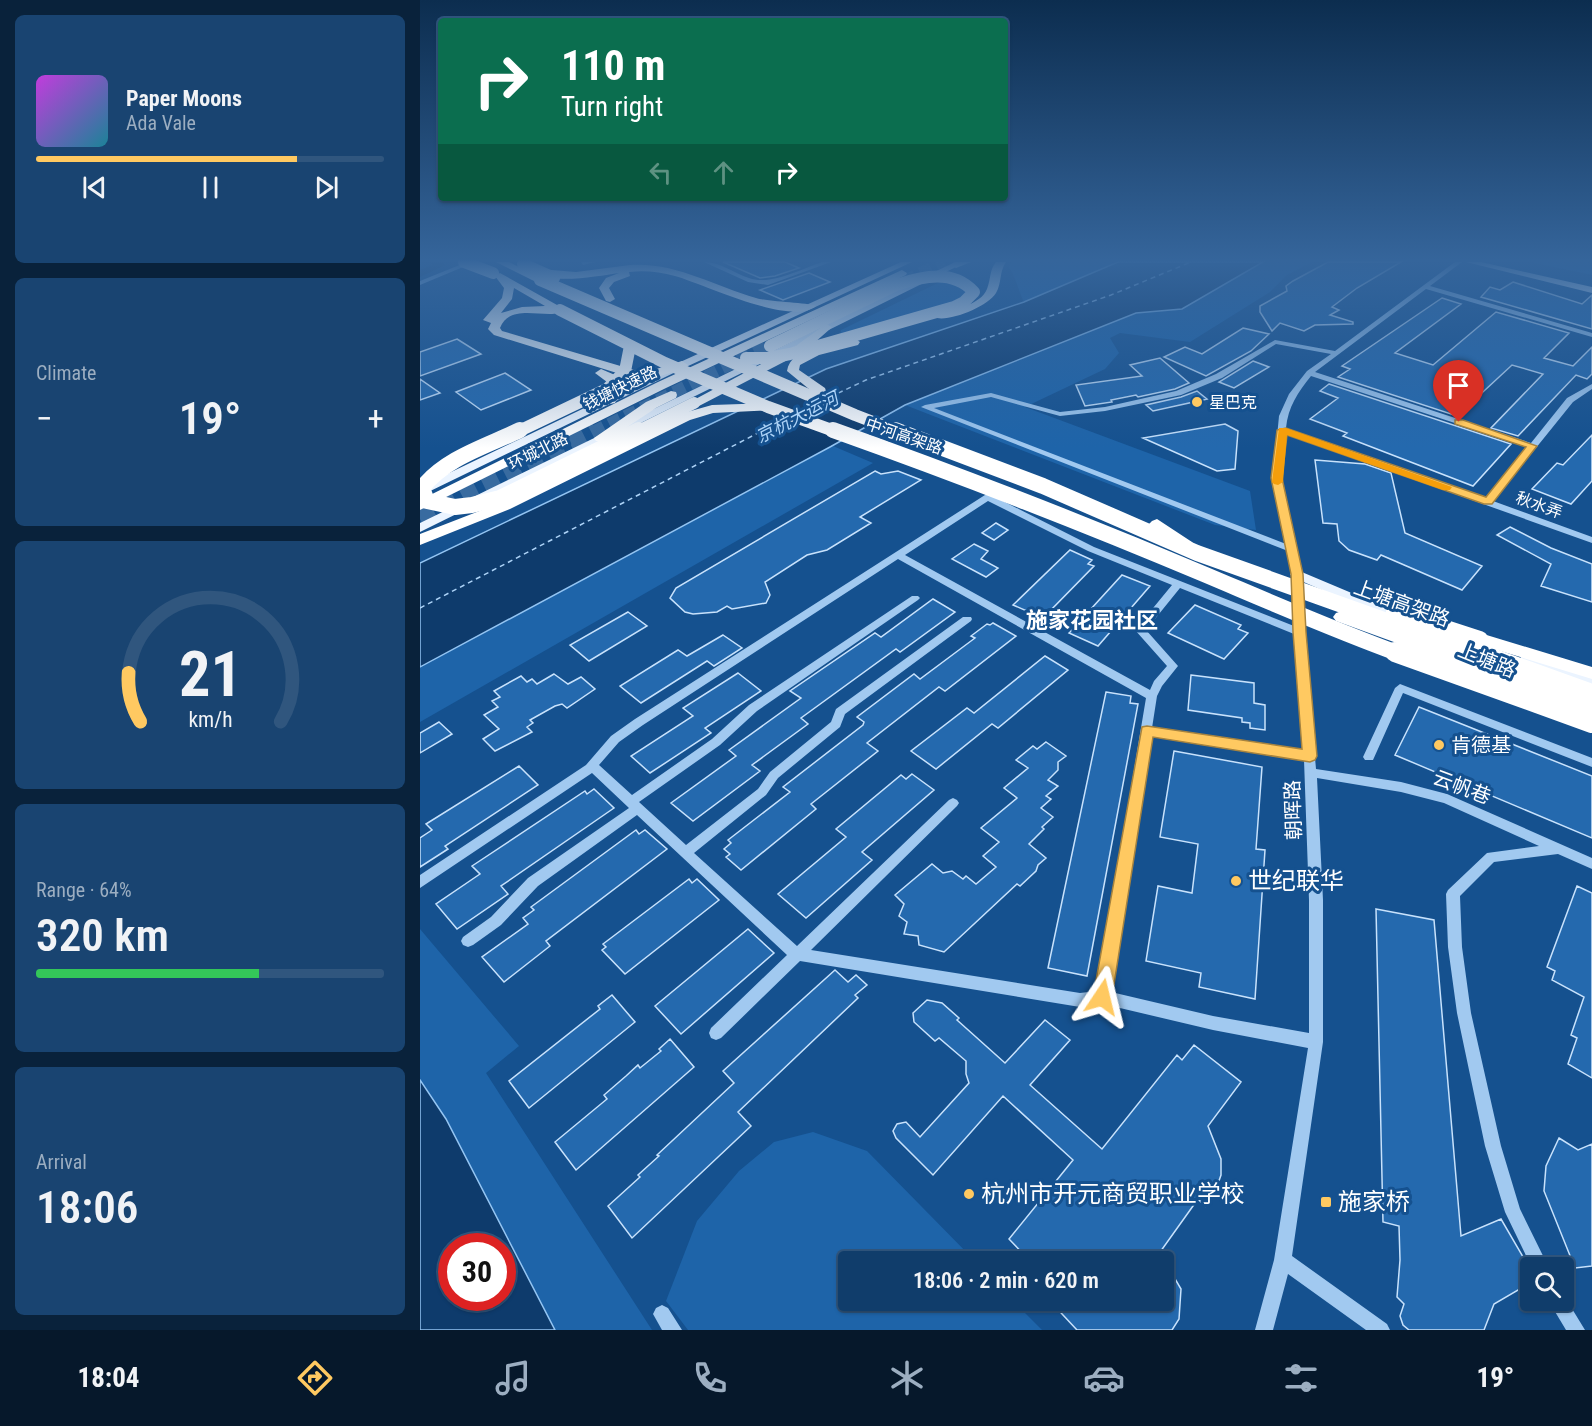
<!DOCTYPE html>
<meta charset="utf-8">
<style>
:root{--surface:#103d6b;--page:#194471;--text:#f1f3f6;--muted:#9caec1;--line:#30567e;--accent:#ffc961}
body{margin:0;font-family:"Roboto Condensed","Noto Sans SC",sans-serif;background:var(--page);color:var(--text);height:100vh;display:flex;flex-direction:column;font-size:22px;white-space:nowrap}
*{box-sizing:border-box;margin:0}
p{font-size:20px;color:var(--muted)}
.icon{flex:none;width:33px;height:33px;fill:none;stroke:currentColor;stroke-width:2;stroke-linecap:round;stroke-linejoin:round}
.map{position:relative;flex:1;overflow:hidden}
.side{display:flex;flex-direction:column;gap:15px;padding:15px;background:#09223b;width:420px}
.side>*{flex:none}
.guide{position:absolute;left:18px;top:18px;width:570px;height:183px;border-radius:6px;box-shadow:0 2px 4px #0004,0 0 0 2px var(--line);background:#0b6e4f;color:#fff;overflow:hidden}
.buttons{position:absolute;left:1100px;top:1257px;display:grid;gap:12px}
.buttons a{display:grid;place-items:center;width:54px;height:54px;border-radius:6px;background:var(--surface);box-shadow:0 2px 4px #0004,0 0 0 2px var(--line);font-size:30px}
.speed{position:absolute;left:18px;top:1233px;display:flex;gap:12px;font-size:30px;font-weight:700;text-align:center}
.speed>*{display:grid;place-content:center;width:78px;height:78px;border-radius:50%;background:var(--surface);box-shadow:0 2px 4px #0004,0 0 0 2px var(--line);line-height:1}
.speed .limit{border:9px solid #d22;background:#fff;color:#111}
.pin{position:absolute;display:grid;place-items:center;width:51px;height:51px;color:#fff;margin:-62px -26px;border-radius:50% 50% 50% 0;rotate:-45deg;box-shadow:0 0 6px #0007}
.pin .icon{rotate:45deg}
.me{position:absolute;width:66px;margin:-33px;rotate:10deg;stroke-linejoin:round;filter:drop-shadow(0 0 4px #0008)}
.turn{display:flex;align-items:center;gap:21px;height:126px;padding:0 24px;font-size:27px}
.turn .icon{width:78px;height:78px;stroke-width:2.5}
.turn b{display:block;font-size:42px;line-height:51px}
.lanes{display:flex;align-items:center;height:57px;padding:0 24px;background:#0003;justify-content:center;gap:30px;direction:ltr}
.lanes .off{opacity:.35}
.big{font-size:45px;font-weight:600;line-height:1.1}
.side .widget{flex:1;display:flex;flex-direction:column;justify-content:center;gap:9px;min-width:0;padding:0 21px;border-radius:9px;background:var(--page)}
.side .dial{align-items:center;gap:0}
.dial svg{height:156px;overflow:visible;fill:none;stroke:var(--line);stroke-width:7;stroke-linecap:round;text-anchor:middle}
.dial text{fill:var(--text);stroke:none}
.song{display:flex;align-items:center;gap:18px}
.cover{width:72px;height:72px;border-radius:9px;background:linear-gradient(135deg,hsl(290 70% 55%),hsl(190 70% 35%))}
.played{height:6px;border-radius:3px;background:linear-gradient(90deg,var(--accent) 75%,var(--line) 75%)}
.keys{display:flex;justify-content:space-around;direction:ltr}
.heat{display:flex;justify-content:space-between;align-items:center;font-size:33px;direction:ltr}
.charge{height:9px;border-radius:4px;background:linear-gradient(90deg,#34c759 64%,var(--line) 0)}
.trip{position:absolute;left:418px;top:1251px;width:336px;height:60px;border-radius:6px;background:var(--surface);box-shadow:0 2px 4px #0004,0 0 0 2px var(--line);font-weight:600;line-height:60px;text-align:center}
.menu{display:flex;height:96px;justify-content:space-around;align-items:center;background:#06182b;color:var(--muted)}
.menu .icon{width:42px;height:42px}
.menu .active{color:var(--accent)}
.menu b{font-size:27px;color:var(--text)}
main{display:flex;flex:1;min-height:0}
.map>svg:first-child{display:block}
.green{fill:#1e64a9}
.water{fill:#0e3b6c;stroke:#94c5f3;stroke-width:1.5;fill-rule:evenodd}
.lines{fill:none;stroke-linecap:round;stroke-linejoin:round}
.canal{fill:#0e3b6c;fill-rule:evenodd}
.ferry{stroke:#add3f7;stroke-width:1.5;stroke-dasharray:5 4;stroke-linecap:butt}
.building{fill:#2469ae;stroke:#c8e2fc;stroke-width:1.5}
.highway-tunnel-far1{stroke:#386ba0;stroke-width:12;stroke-dasharray:12 6;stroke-linecap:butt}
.highway-tunnel{stroke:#386ba0;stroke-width:16;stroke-dasharray:16 8;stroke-linecap:butt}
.minor{fill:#a1c9f0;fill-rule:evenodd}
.major{fill:#ebf4ff;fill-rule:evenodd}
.highway{fill:#fff;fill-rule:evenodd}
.highway-bridge-far2{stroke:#fff;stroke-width:12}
.highway-bridge-far1{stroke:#fff;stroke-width:16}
.highway-bridge{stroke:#fff;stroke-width:20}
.route{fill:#ffc961;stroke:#a6833f;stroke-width:1.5}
.slow{fill:#f59e0b}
.poi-dot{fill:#ffc961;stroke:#15518f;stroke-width:2}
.labels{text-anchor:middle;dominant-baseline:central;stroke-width:6;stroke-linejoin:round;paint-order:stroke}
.far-street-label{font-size:16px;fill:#fff;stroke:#15518f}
.far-poi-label{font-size:16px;fill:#fff;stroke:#15518f;text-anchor:start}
.far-water-label{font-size:18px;font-style:italic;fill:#add3f7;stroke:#15518f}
.street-label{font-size:20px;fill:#fff;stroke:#15518f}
.poi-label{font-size:20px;fill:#fff;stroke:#15518f;text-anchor:start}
.quarter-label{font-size:22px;font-weight:bold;fill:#fff;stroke:#15518f}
.near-poi-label{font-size:24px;fill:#fff;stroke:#15518f;text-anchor:start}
</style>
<main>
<section class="side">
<div class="widget">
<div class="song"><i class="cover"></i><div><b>Paper Moons</b><p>Ada Vale</p></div></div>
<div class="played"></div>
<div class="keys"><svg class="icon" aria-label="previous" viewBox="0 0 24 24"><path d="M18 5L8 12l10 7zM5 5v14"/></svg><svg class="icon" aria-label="pause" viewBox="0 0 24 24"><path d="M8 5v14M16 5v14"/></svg><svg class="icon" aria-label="next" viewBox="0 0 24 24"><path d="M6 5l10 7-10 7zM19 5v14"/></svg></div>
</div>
<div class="widget"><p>Climate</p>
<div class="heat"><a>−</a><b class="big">19°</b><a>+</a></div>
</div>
<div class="widget dial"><svg viewBox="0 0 100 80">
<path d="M14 69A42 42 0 1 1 86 69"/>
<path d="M14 69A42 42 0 0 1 8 44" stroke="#ffc961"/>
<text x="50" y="56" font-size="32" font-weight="700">21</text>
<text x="50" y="72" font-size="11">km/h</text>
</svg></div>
<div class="widget"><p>Range · 64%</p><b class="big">320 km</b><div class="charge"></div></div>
<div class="widget"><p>Arrival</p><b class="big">18:06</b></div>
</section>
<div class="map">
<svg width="1172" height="1330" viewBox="0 0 1172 1330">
<rect width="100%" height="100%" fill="#15518f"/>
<path class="green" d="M591,262h107l-94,40c-6,-12 -8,-24 -15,-35z
M843,262h49l-25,13 -17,17 -80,50 -70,-9 -10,5 9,15 -14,16 -80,38 225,84 6,39 -41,-5 -310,-120 232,-92 45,-4z
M1110,262h62v13z
M522,281l32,4 -12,16 -122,36 1,-7z
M413,446l40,17 -453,259v-55z
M0,929l99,117 -33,27 166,257h-97l-109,-211 -26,-39z
M393,1132l54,19 108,110 -126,1v38l164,1 29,29h-354l-22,-29 31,-80 42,-50 35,-29z"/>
<path class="water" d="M698,262h145l-81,47 -46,4 -231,92 -75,42 -410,220v-104l406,-194 198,-67z
M0,1080l26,39 109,211h-135zM32,1246h50v52h-50z"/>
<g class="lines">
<path class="canal" d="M10,262h12l3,3 -25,12v-7l12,-5z"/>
<path class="ferry" d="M410,397l36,-17 245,-85 80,-33
M377,413l18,-9
M0,608l365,-189"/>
</g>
<path class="building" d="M303,262h62l14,6 -24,8 -15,2z
M908,262h73l-44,26 -25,19 7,3 -9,5 23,7v2l-38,1 -11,6 -24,-8 -8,8 -12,-19v-6l27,-15 -1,-5 7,-5z
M389,273l21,9 -47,18 -23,-10z
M1093,282l69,22 10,-9v34l-111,-32 9,-10 10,3z
M1022,298l19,6 -66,49 38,12 63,-53 73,21 -25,25 29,8 19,-19v27l-5,5 -11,-4 -58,61 -27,-8 52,-54 -31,-9 -55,51 -119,-39 12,-8 -8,-3z
M823,328l26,6 -18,17 -45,25 -42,-19 21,-10 17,7z
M37,339l24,15 -61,22v-24z
M740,358l29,25 -14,6 -37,8 -2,-2 -25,5 1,2 -27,4 -9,-21 66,-9 -12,-11z
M833,361l16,6 -35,21 -15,-6z
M85,373l26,17 -50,20 -25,-18z
M0,379l20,14 -20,7z
M909,384l182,60 -38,42 -130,-50 4,-3 -37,-14 28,-21 -18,-7z
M777,391l10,8 -54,12 -7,-6 35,-8z
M805,424l13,7 -3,38 -18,2 -74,-33z
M1172,435v46l-21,23 -39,-15 25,-26 6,2z
M895,460l50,4 26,9 14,60 77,33 -20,24 -81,-35 -4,5 -28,-10 -10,-9 -2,-17 -14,-1z
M455,471l6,3 17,-3 23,9 -61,37 11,6 -44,27 -20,5 -42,27 5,13 -4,8 -34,6 -5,-3 -10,6 -24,2 -8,-2 -15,-14 6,-10z
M576,523l12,7 -14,10 -12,-7z
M1090,527l41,21 41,16v38l-51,-16 10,-22 -54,-29z
M554,544l14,7 -7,8 17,9 -12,9 -34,-18z
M650,550l22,10 -4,4 6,2 -51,52 -30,-13z
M702,575l28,11 -52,60 -29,-13z
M513,599l22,13 -55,40 -4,-3 -95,69 7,6 -56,41 8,6 -67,50 -22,-18 65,-47 -7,-6 72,-52 -11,-7 85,-58 6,4z
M775,605l46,20 -3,4 10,4 -24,26 -56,-26z
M208,612l19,14 -58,35 -19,-16z
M573,623l23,13 -71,55 -6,-4 -72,56 11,8 -67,53 5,5 -75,61 -15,-13 4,-3 -6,-5 7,-6 -3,-3 62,-48 -7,-5 80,-62 1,-3 -7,-5 57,-43 6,5 55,-41 -4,-2 16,-12 3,1z
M303,635l19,13 -28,18 -7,-5 -66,42 -21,-17 58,-36 9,6z
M625,656l23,14 -70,58 -6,-4 -56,45 -25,-18 56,-43 7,5z
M318,673l23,18 -56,37 6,5 -61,40 -19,-17 62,-40 -10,-8z
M134,674l14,10 13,-7 14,12 -28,19 -5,-4 -7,2 -25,14 3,3 -6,4 5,5 -37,19 -12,-12 16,-10 -15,-14 14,-8 -6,-6 8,-4 -6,-6 27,-15 6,6 5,-3 5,5z
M771,675l63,8v20l11,2v25l-15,-2v-5l-8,-1v-4l-54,-8z
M686,692l25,4 -1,7 8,1 -51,272 -39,-8z
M999,707l173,69v62l-197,-83z
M19,722l13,12 -32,19v-20z
M626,742l20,14 -8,6v8l-10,10 10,6 -12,10 5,3 -10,9 12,9 -11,10 2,2 -15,15 17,14 -8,7 -2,6 -16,15 -3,-2 -73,68 -25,-7 -1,-9 -14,-2 3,-12 -8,-6 5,-12 -9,-9 37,-31 11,9 9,-2 11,8 3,-3 10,8 20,-17 -13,-11 16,-14 -18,-14 36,-30 -13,-10 24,-20 -12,-8 17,-14 4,3z
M754,751l88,16 -6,82 9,1 -10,149 -56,-12 2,-14 -55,-12 12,-75 34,7 6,-49 -38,-7z
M99,766l19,19 -93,61 3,3 -28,18v-29l12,-8 -6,-6z
M492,774l22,16 -72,62 10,8 -66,58 -28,-24 68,-57 -10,-8 65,-54 5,4z
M174,789l20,19 -113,78 7,8 -51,35 -21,-25 44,-30 -8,-8 113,-75 2,3z
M216,830l3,4 6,-4 22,19 -121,92 4,5 -46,36 -22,-25 46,-33 -5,-6 11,-8 -3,-3z
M269,879l3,4 5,-4 22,21 -94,74 -23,-24 4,-3 -3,-3z
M1157,886l15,7v185l-24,-14 9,-26 -6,-3 13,-38 -32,-17 3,-9 -8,-4z
M956,909l58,11 27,316 40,-17 29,50v4l-10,4 5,9 -31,18 -10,26h-75l-6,-5 -3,-9 4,-12 -7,-7 3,-37 -1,-34 -16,-4z
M328,929l26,24 -93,81 -26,-28z
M415,970l13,12 8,-7 11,10 -12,10 3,3 -120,114 13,14 -119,112 -24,-32 32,-29 -2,-2 21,-19 -2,-1 77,-72 -11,-12z
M192,995l23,27 -106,86 -20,-27 91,-72 -2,-3z
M507,1000l15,3 17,15 -2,2 48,43 40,-43 25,20 -40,45 72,64 75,-94 5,5 12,-15 47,37 -33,44 13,33v16l-6,17 -10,14 -7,-7 -45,63h-122l-22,-23 64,-79 -70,-64 -70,79 -37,-37 -3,-7 4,-7 9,-2 14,15 49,-54 -3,-9v-13l-27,-23 -4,3 -21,-19 -1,-9z
M250,1039l24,28 -118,103 -21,-28 52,-43 -3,-4 22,-19 12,-11 2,3 21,-17 -2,-2z
M1139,1138l19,12 14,-6v122l-17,2 -31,-77 2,-25z
M744,1260l17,29 -2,30 -7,11h-95l-28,-30h115z"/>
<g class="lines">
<path class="highway-tunnel-far1" d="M484,281l40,-19
M173,432l193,-95"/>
<path class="highway-tunnel" d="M0,519l176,-89"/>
<path class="minor" d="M47,262h8l-55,23v-4z
M161,262h14l-12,3z
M284,262c16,0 30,11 45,16 21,8 52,-9 73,-16h9l-63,23 -20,-3z
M1035,262h7l-32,24 162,47v4l-166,-48 -111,83 216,71 36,-45 25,-14v5l-19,13 -80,99 99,36v6l-307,-110 -4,45 21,96 2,58 12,137 85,13 46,12 145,64v11l-34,-15 -64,8 -34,34 2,51 9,66 30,133 19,63 29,59h-17l-27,-56 -20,-66 -28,-133 -9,-66 -2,-53 2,-4 39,-37 52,-7 -95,-43 -43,-11 -84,-14 6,122v142l-31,214 95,68 3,6h-24l-78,-56 -15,56h-18l19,-70 34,-212 -95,-18 -110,-26 -23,3 -280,-46 -79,77 -5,2 -5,-2 -2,-5 2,-5 76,-73 -150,-140 -99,71 -37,39 -28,20 -5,2 -5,-2 -2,-4 2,-4 28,-20 37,-39 101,-70 -37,-35 -172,115v-13l166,-110 25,-29 24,-17 350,-224h6l103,52 200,79 -2,-52 -4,-23 -367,-144 4,-2 66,-12 69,19 45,-5 71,-16 40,-17 59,-34 60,11zM856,344l55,10 -24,17 -18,23 -10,22 -6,62 13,66 -352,-136 57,-11 69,19 45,-5 76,-16 41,-17zM891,376l217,71 -42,51 -200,-70c2,-21 12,-36 25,-52zM568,501l100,50 84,34 -37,45 32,36 -13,15 -4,9 -245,-135zM478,559l248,139 -49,293 -17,2 -269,-43 146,-144 2,-3 -2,-3 -4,-2 -4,2 -152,146 -103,-93 72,-58 12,-17 62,-51 5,-13 126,-93 1,-2 -1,-2h-8l-127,92 -5,13 -61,50 -12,17 -72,56 -47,-43 81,-57 37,-34 161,-111 2,-2 -2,-2h-6l-163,109 -37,34 -80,56 -33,-30 20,-23 24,-17zM760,588l114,46 10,117 -152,-23 5,-32 5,-10 16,-20 -32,-36zM731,736l153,24 5,140v133l-96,-17 -102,-24z
M980,684l192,74v9l-189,-74 -30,67h-8l-2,-3 32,-69z
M1143,1294l22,36h-19l-18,-30h15z
M242,1305l6,3 14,22h-20l-9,-16 3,-6z"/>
<path class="major" d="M481,262h11l-226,105 -266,129v-9l258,-124z
M535,262h11l-546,270v-9z
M1046,262h15l111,25v6z
M877,570l95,40 2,3 -2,3h-10l-90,-39 -2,-3 2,-3z
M1106,656l66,20v10l-71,-21 -2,-4 2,-4z"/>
<path class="highway" d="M76,262h13l36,18 -1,2h-8z
M551,262l-15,6 -5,-3 4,-3z
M576,262h10c-7,10 -4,21 -10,31 -8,13 -44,28 -59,25v-4c15,-4 44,-9 50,-25 4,-10 2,-18 9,-27z
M210,265c46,-3 84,21 126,33 13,4 56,5 60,8 -25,21 -112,-22 -141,-30 -15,-4 -30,-6 -46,-4l1,4 -16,6 -5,6 6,11 -5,3 -4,-1 -7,-13 7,-10 13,-5c-21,3 -67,12 -84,-1l5,-3 36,3z
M482,270l5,3 -1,2 -240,113 -246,122v-10l238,-118z
M80,273l66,37c-16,12 -55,-10 -66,18l2,3 132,39h19l29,-9 6,4 -2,3 -32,10h-21l-139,-43 -6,-6 3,-6 -8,-3 19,-22 2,-10 -9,-12zM94,288l31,18 -23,1 -21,6 11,-14z
M406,324l6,3 -2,2 -25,22 -106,55 -5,1 -6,-4 109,-58z
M434,338l6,4 -2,3 -39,10 -19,10 -1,5 26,18 1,3 -1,3h-10l-28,-23c4,-25 47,-28 67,-33z
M181,369l14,6 8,10 -8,18 -5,1 -6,-4 7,-15 -16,-12z
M251,391l5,1 1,3 -1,3 -20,10 -50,33h-10l-2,-3 52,-36z
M348,403l7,4 -2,3 -60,3 -23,7 -180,89 -90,36v-11l80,-31 180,-89 32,-9z
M737,519l35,23 2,3 -2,3h-12l-28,-21 -3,-3 3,-3z
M922,611l250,89v14l-256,-93 -3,-4 3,-4z
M1060,633l112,34v12l-118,-36 -3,-4 3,-4z"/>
<path class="highway-bridge-far2" d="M44,262l29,11
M103,264l31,14
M120,280l315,135 44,17
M140,310l105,53 103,44 69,25
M326,358h23l21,-4 164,-47 10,-5 10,-10c-21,-23 -51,-16 -78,-7l-126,61
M97,432l90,-43 18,-18 5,-25
M216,432l58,-29"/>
<path class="highway-bridge-far1" d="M100,430c-33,16 -75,28 -98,58l5,13 28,6 17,-2 28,-7 139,-68
M413,430c126,45 250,93 373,145 64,27 128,55 194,79
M475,430l148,56 154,67 282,101
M974,611l86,28"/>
<path class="highway-bridge" d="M975,652l197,71
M1055,652l117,42"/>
</g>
<linearGradient id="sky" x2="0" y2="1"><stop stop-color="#0c2d4f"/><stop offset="0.58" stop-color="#35659b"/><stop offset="1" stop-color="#35659b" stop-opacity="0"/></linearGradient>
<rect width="1172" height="448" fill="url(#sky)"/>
<path class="route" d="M1035,420h8l74,26 -45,58h-8l-197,-69 -5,43 21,96 3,58 11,124 -2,4 -5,2 -157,-25 -41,260 -3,7 -7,2 -6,-2 -3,-7 49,-270 5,-1 155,23 -9,-117 -2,-58 -20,-96 6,-48 9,-2 200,69 40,-50 -71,-23z"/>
<path class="slow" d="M859,428h7l166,59 -2,3h-7l-156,-55 -4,47 -5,3 -4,-1 -2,-2z"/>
<g class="poi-dot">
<circle cx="777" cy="402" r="6"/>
<circle cx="1019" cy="745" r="6"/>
<circle cx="816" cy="881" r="6"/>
<circle cx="549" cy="1194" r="6"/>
<rect x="900" y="1196" width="12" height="12" rx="3"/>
</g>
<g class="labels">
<g class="far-street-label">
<text transform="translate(200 388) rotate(-26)">钱塘快速路</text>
<text transform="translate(484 436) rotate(19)">中河高架路</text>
<text transform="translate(118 451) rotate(-26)">环城北路</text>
<text transform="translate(1119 505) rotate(20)">秋水弄</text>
</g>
<g class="far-poi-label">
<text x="789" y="402">星巴克</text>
</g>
<g class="far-water-label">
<text transform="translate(377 417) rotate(-27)">京杭大运河</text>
</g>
<g class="street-label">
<text transform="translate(982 603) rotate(20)">上塘高架路</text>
<text transform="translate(1067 660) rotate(22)">上塘路</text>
<text transform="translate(1042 787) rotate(21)">云帆巷</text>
<text transform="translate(873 810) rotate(-92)">朝晖路</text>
</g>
<g class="poi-label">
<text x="1031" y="745">肯德基</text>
</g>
<g class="quarter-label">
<text x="672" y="620">施家花园社区</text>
</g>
<g class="near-poi-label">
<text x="828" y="881">世纪联华</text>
<text x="561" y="1194">杭州市开元商贸职业学校</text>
<text x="918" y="1202">施家桥</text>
</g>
</g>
</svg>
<div class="buttons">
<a><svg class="icon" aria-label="search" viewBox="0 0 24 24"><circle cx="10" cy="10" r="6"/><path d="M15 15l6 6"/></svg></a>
</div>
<div class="speed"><div class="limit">30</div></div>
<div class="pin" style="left:1039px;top:422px;background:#d93025"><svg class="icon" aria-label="arrive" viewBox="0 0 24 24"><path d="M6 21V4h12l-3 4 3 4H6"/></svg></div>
<svg class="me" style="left:682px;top:997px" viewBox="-20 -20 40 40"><path d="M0-17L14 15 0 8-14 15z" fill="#ffc961" stroke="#fff" stroke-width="4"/></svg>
<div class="trip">18:06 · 2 min · 620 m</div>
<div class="guide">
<div class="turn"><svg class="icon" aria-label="right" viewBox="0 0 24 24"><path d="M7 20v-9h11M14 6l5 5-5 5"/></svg><div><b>110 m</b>Turn right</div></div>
<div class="lanes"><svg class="icon off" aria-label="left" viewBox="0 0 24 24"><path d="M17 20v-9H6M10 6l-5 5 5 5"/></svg><svg class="icon off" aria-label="ahead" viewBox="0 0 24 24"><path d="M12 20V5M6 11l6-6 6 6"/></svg><svg class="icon" aria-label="right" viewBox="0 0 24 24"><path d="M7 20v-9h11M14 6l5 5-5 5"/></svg></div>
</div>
</div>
</main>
<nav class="menu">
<b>18:04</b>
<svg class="icon active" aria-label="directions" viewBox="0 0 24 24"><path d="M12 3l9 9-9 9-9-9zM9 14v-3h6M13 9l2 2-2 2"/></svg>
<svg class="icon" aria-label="music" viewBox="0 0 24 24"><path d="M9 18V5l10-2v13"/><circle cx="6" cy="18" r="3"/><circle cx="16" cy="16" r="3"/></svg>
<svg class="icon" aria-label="phone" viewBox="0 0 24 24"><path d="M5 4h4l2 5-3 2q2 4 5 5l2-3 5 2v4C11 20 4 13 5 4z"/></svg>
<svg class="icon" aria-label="climate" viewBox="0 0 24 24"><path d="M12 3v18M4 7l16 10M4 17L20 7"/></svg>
<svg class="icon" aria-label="car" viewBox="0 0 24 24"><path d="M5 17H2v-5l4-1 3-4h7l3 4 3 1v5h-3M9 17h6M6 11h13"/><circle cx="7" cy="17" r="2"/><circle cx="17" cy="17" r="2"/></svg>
<svg class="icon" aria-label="filters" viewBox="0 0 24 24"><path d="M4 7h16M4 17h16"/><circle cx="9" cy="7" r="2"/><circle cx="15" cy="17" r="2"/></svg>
<b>19°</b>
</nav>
